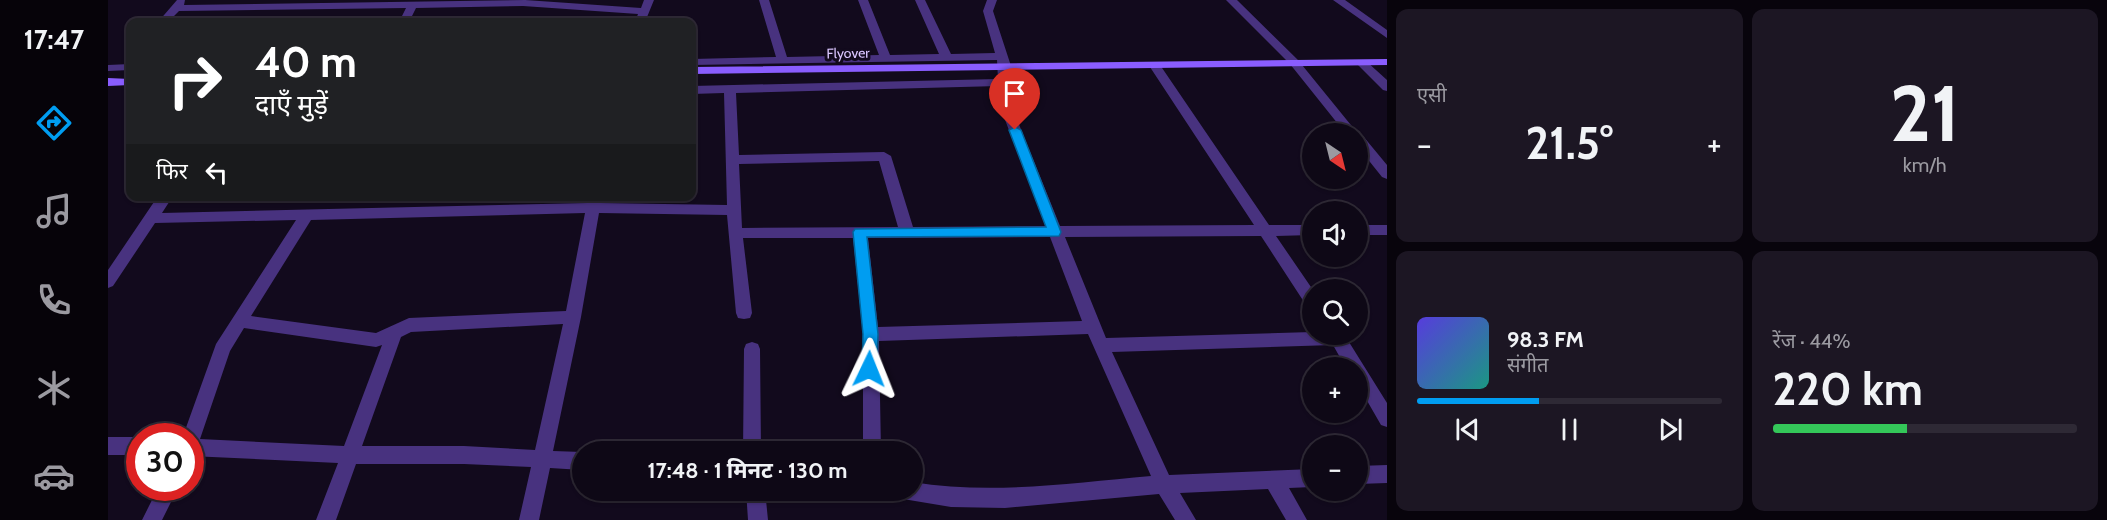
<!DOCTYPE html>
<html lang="hi">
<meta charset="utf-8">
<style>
:root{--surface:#0e0816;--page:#1c1623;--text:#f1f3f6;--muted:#9b9aa1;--line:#2e2935;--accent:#009df1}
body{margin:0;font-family:Cabin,"Noto Sans Devanagari",sans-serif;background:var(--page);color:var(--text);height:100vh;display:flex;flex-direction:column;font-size:22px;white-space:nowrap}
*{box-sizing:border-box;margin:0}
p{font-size:20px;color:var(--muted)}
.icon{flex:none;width:33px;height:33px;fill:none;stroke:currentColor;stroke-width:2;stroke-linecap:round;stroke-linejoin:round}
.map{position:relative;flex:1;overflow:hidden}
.panel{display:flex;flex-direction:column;gap:9px;padding:9px;background:#08040c;width:720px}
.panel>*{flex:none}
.top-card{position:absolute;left:18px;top:18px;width:570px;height:183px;border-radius:12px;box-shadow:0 2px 4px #0004,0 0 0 2px var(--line);background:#202124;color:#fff;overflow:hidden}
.needle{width:39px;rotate:145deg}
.buttons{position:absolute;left:1194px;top:123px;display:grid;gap:12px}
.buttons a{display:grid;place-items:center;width:66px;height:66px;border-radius:50%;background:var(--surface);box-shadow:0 2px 4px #0004,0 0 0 2px var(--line);font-size:30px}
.speed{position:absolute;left:18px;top:423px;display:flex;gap:12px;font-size:30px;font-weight:700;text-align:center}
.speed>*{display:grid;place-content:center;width:78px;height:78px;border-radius:50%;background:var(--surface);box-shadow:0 2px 4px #0004,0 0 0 2px var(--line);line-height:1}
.speed .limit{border:9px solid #d22;background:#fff;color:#111}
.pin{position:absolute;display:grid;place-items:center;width:51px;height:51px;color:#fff;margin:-62px -26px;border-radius:50% 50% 50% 0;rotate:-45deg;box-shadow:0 0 6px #0007}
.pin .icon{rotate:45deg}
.me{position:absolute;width:66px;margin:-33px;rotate:2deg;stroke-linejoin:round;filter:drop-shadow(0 0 4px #0008)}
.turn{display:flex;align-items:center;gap:21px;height:126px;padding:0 30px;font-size:27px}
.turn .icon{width:78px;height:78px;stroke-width:2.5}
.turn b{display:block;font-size:42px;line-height:51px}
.then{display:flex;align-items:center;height:57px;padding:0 30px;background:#0003;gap:12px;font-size:22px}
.big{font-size:45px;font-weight:700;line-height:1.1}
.panel .widget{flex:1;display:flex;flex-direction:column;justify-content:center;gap:9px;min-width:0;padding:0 21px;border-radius:12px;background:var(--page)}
.panel .dial{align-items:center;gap:0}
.dial b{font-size:78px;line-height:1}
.song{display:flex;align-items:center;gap:18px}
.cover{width:72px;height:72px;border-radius:9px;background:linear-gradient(135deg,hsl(250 70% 55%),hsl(170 70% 35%))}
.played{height:6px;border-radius:3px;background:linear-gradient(90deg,var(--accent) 40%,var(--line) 40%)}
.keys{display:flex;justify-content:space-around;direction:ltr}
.heat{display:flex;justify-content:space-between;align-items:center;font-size:33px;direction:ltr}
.charge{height:9px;border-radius:4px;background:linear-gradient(90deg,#34c759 44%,var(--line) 0)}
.panel .tiles{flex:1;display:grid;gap:9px;grid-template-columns:repeat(2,1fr)}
.trip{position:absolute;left:464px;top:441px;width:351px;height:60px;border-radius:30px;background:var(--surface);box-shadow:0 2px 4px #0004,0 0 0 2px var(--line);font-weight:700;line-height:60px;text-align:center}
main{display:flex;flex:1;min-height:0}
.dock{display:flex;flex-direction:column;width:108px;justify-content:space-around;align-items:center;background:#060309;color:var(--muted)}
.dock .icon{width:42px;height:42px}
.dock .current{color:var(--accent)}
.dock b{font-size:27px;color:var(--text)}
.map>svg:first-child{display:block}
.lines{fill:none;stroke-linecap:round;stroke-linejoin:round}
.street{fill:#48327f;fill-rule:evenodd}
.secondary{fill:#8a5dff;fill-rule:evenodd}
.route{fill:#009df1;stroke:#00669d;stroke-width:1.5}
.labels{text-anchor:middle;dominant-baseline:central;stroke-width:6;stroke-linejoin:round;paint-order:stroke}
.far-street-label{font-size:14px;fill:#dbc6ff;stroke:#120a1d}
</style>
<main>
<nav class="dock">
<b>17:47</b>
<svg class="icon current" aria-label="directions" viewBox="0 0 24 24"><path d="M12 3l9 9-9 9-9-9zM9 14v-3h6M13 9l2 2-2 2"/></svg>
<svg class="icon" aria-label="music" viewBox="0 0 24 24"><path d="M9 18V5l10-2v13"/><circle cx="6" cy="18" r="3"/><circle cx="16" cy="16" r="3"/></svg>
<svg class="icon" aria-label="phone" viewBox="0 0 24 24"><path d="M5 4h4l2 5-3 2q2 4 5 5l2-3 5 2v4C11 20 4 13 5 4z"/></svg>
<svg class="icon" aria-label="climate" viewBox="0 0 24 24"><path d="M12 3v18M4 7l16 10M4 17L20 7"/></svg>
<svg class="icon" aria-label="car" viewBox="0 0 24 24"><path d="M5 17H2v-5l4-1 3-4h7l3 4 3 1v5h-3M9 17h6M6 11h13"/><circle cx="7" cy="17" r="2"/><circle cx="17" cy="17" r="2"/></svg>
</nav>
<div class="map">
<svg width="1279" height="520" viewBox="0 0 1279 520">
<rect width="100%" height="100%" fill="#120a1d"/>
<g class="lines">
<path class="street" d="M69,0h8l-1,5 341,-5 116,8 3,-8h10l-9,22h-10l3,-8 -115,-8 -107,2 -7,14h-10l7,-14 -227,3 -11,11h-10z
M651,0h10l18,57 92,-2 -21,-55h10l22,55 49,-1 -24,-54h10l26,54 44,-1 -12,-42 4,-11h10l-4,11 18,55 -1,16 4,30 46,114 194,-1 -106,-161 2,-2h8l111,163h43v10l-36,1 37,54 -1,17 -6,-2 -45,-69 -196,1 41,101 206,-6v2h32l43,69v24l-6,-2 -23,-40v-17h-12l-13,-23 -221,7 57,123 143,-6v18l-23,1 18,32h-21l-18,-31 -88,4 16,27h-21l-16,-26 -154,14 -54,-1 -48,-8 -7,-2 -2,-7h18v-8c80,13 159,1 239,-6l-63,-142 -209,7 2,111h-18v-118l-10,-96h-110l9,75 -2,5 -6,1 -6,-1 -2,-5 -9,-98 -128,-2 -18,104 -28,134 29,1v18l-32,-2 -11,52h-20l12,-53 -67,-3h-108l-20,56h-20l22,-57 -148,-7v-20h-7l33,-92 80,-124 -141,3 -42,63 -5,2v-18l50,-74h15l-11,17 425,-10 1,-7h14l-1,7 126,2 -3,-112 -32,1v-8l306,-7 -1,-19 -305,5v-6l84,-2zM891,86l3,26 44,114 -133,1 -22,-71 -7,-4 -145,3 -3,-62zM771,161l19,66 -156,1 -3,-64zM477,213l-19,98 -157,7 -33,15 -125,-17 60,-96zM942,237l32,84 -204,6 -10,-89zM455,324l-28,126 -71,-4h-102l39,-109 10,-5zM136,328l132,19 6,-2 -38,101 -144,-7 30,-88z
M1118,0h11l61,60 61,75 4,1 24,29v14l-5,-2 -24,-30v-13h-12l-56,-70z
M1225,0h12l42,30v8z
M1254,60l4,1 21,19v11l-4,-1 -25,-25v-4z
M22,64v6l-22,1v-6z
M1250,225h29v10h-29z
M644,342l6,2 2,5 1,103h-18l1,-103 2,-5z
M0,437h32v18h-32z
M1279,465v18l-29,1v-18z
M50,488h20l-16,32h-20z
M638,490h19l3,30h-20z"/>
<path class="secondary" d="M1279,59v6l-695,9v-7z
M0,78l22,1v6l-22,1z"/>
</g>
<path class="route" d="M907,127l6,3 40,102 -2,4 -192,1 11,97 -1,35 -2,5 -6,2 -5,-2 -2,-5 1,-35 -10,-102 2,-3 191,-2 -37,-97z"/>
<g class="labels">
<g class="far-street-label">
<text transform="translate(740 53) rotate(-1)">Flyover</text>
</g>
</g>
</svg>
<div class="buttons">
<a><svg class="needle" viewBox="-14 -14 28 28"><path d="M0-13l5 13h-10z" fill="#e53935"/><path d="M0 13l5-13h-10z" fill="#9b9aa1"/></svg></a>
<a><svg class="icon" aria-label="sound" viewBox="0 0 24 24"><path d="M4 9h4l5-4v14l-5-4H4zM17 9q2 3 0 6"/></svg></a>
<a><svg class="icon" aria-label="search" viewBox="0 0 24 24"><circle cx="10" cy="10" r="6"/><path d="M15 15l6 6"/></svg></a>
<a>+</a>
<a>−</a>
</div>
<div class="speed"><div class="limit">30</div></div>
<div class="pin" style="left:907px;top:130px;background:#d93025"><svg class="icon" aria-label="arrive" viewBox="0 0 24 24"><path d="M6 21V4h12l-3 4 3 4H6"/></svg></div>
<svg class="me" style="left:761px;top:369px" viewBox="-20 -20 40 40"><path d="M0-17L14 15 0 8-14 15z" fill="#009df1" stroke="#fff" stroke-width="4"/></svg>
<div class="trip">17:48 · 1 मिनट · 130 m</div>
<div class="top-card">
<div class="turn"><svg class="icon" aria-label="right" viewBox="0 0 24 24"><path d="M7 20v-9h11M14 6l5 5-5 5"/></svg><div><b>40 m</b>दाएँ मुड़ें</div></div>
<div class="then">फिर<svg class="icon" aria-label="left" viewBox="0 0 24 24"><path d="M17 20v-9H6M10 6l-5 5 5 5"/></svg></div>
</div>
</div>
<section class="panel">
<div class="tiles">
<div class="widget"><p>एसी</p>
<div class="heat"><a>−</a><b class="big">21.5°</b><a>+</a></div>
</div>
<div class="widget dial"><b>21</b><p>km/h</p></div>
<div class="widget">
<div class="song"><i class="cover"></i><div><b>98.3 FM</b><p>संगीत</p></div></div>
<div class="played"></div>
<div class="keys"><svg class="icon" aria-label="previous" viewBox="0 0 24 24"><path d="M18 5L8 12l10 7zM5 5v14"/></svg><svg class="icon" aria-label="pause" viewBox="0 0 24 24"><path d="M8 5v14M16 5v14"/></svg><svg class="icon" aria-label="next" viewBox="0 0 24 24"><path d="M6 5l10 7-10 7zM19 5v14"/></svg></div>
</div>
<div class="widget"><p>रेंज · 44%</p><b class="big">220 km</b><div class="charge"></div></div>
</div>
</section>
</main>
